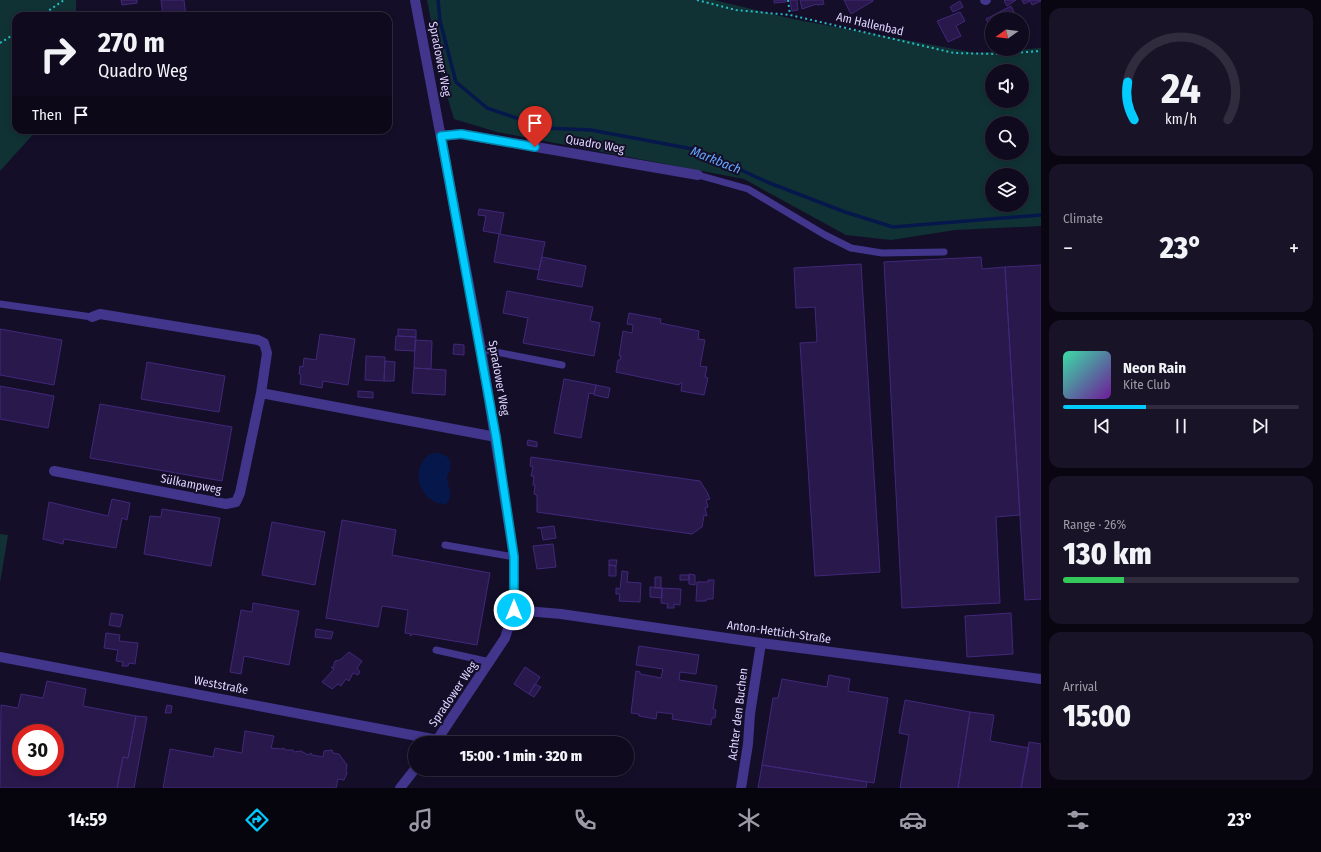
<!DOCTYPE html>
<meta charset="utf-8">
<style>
:root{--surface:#100a1f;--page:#191328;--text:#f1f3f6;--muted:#9c9aa4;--line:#302b3d;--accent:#02cbff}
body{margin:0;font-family:"Fira Sans Condensed",sans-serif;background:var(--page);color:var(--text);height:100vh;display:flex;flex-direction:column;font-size:15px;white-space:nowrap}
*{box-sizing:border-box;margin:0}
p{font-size:13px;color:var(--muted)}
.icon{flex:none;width:22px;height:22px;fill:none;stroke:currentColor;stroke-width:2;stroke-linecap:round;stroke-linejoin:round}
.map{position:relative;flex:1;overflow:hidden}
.details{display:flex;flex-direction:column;gap:8px;padding:8px;background:#090611;width:280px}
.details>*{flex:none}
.top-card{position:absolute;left:12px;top:12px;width:380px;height:122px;border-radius:12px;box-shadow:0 2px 6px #0003,0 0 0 1px var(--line);background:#100a1f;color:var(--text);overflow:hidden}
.needle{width:26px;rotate:256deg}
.buttons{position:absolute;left:985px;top:12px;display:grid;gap:8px}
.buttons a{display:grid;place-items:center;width:44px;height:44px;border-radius:50%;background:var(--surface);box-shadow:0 2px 6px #0003,0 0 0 1px var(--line);font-size:20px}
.speed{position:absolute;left:12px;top:724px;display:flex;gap:8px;font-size:20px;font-weight:700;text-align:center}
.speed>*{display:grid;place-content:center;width:52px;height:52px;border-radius:50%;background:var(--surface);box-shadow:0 2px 6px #0003,0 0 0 1px var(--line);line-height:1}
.speed .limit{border:6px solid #d22;background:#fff;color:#111}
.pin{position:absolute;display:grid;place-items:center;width:34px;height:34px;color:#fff;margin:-41px -17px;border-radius:50% 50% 50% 0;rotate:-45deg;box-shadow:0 0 4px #0007}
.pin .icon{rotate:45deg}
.me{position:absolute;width:44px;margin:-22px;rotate:0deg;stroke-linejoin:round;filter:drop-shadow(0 0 3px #0008)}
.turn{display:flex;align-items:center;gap:14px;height:84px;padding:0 20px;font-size:18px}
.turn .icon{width:52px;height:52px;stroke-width:2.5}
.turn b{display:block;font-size:28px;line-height:34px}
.then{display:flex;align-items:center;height:38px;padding:0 20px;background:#0003;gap:8px;font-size:15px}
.big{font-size:30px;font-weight:800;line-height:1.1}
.details .tile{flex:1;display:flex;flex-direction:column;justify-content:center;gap:6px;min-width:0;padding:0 14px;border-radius:12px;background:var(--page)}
.details .dial{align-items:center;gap:0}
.dial svg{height:104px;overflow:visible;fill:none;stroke:var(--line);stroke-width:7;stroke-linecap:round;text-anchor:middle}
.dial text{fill:var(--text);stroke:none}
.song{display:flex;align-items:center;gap:12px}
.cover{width:48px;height:48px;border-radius:6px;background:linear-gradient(135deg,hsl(160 70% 55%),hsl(280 70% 35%))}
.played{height:4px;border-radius:2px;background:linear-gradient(90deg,var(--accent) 35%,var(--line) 35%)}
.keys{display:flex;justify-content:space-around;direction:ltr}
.heat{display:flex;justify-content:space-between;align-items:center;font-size:22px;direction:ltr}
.charge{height:6px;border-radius:3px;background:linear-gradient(90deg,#34c759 26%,var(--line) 0)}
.trip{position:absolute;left:408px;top:736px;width:226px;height:40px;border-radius:20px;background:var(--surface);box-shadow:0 2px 6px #0003,0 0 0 1px var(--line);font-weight:800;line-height:40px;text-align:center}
.tabs{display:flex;height:64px;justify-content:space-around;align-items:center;background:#06040c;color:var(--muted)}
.tabs .icon{width:28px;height:28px}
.tabs .on{color:var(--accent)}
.tabs b{font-size:18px;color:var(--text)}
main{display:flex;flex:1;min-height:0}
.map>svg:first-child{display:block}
.green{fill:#103234;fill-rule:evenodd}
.water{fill:#06184b}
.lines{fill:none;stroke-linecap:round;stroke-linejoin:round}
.stream{stroke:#06184b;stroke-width:3.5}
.building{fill:#28184c;stroke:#41287a;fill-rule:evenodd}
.path{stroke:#25bdc4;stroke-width:2;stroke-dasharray:2 3;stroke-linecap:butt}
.service{stroke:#41358c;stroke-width:7}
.minor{stroke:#41358c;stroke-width:10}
.route-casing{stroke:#0184a6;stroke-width:10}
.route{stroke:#02cbff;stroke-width:7}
.labels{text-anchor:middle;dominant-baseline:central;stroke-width:4;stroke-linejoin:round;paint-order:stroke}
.street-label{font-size:12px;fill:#dfd6ff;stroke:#150e29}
.water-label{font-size:13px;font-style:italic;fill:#64a7ff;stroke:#150e29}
</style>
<main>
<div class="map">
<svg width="1041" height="788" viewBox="0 0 1041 788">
<rect width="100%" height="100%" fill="#150e29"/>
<path class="green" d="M0,0h76v16h-60v114h21l-37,41z
M427,0h287l79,19 183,34 65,-5v178l-86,4 -64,10 -45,-5 -102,-56 -247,-47 -43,-13 -11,-37zM992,71h30v30h-30zM992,123h30v30h-30zM992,175h30v30h-30z
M0,534l8,1 -8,48z"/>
<path class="water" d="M432,453c16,-1 24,9 15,24 0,9 8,19 -1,27 -27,0 -38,-37 -14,-51z"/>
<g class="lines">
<path class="stream" d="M438,0l2,21 16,61 31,26 59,20 45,2 107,20 69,32 78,30 48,15 148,-12"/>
</g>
<path class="building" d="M121,0h16v3l-15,2z
M161,0h23l2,16h-23z
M774,0h12v2l-12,1z
M790,0h7l1,10 -6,1z
M800,0h23l1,4 -7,1v-1l-15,5z
M844,0h29v1l-22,13z
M1016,0l-9,6 -3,-5 1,-1z
M1022,0h19v1l-9,4 -2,-4 -6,3z
M960,1l3,6 -10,5 -3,-5z
M1011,6l6,13h-25v11l-6,-11z
M960,12l5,9 -9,5 5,10 -13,6 -11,-21z
M479,209l25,4 -4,21 -17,-3 3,-15 -8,-1z
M499,234l46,8 -6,28 -45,-8z
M542,257l44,9 -4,21 -45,-8z
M981,257l1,12 23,-2 15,248 -24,2 4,86 -98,5 -18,-346z
M861,264l19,308 -65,4 -15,-233 17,-1 -2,-35 -19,1 -2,-40z
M1041,265v334l-16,1 -20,-333z
M507,291l86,16 -3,14 10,2 -6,33 -71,-13 5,-25 -25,-5z
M629,313l32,6 -1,4 39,8 -1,8 7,1 -5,26 7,1 -2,10 3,1 -4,17 -23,-4 1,-8h-2l-1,2 -63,-13 2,-12h2l1,-4h-2l4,-25 9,2 1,-8 -6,-1z
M0,329l62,11 -8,45 -54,-10z
M398,329l18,1v7l-18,-1z
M320,334l35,5 -7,46 -25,-4 -1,7 -22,-4 1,-9 -2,-1 1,-8 3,1 1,-9 12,2z
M396,336l20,1 -1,14 -20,-1z
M415,340l17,1 -1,28 -17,-1z
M454,344l10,1v10l-11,-1z
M366,356l19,1 -1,24 -19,-1z
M385,361l10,1 -1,19h-10z
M147,362l78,14 -6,36 -78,-13z
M414,368l32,2 -1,25 -33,-2z
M564,379l32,6 -2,9 -5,-1 -8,45 -27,-5z
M596,385l14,3 -2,10 -14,-3z
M0,386l54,10 -6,32 -48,-9z
M358,391l15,1v6l-15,-1z
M100,404l132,23 -10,54 -132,-23z
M528,440l9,2v5l-10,-2z
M531,457l169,24 7,11 3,7 -4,1 2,7 -3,1 2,8 -3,-1 -2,12 -10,7 -155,-22v-17l-3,-1 1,-9h-2l1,-9h-3l2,-9 -3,-1z
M112,499l18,4 -3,17 -5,-2 -6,30 -52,-9 -1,5 -20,-5 6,-37 59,14z
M162,509l58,9 -9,48 -67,-12 6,-38 11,1z
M342,520l54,10 -4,25 98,18 -13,72 -64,-11 -3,2 1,-2 -6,-1 3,-23 -26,-4 -4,21 -52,-9z
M272,522l53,10 -10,53 -53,-10z
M554,526l2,12 -13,2 -2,-12h-4z
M553,544l3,23 -19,2 -4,-23z
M609,560h8l-1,6 -7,-1z
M609,565l7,1v10h-7z
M622,571l6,1 -1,10 14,1 -1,19 -21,-1 1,-7h-4v-6l4,1z
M689,574l6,1v10l-6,-1z
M680,575h9v5h-9z
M655,577h6v11h-6z
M708,580h6l-1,19h-6l-1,2h-10l1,-19h11z
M650,587l12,1v10l-12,-1z
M662,588l19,1 -1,16 -6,-1v4h-7l1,-4 -7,-1z
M253,603l46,8 -10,54 -45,-9 -3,18 -11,-2 11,-62 11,2z
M111,613l12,2 -3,12 -11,-2z
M1011,613l2,41 -46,3 -2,-41z
M316,629l17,3 -2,7 -16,-2z
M106,633l14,2 -1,6 19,2 -3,21 -6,-1 -1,3h-6l1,-4 -7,-1 2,-11 -14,-2z
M639,646l60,9 -3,19 -16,-2 -1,8 38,6 -4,23 3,1 -1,8h-3l-1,7 -39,-6 1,-5 -16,-2 -1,7 -17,-3v-2l-8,-1 5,-42 4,1v2l21,4 2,-9 -27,-4z
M349,652l13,9 -5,7 3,4 -2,3 -5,-2 -4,8 -3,-2 -5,7 -3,-2 -6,5 -10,-7 12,-13 -3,-2 2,1 2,-7 5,-1z
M525,667l15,10 -11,17 -15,-10z
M829,675l21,4 -2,12 40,7 -14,85 -112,-18 11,-67h5l4,-19 45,8z
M47,681l39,8 -3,17 53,10 -8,42 -5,-1 -6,31h-117l1,-83 17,3 3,-14 22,4zM21,733h34v34h-34z
M535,684l6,3 -7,10 -5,-3z
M905,700l65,12 -12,76h-58l9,-53 -10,-2z
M167,705l5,1 -1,7h-6z
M970,712l24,3 -4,26 39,7 -8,40h-63z
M136,716l11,1 -13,71h-17l6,-31 5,1z
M245,731l29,5 -3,12 10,1 3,-1 1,2h8l1,2 7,-1 7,4 3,-2 1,2 11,2 1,-6 8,-1 1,3 6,1 8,11 -1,6 1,2 -3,7 -6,-1 -2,9h-173l7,-39 43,8 2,-9 27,5z
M1029,742l12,2v44h-20z
M762,765l105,17 -1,6h-108z"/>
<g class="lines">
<path class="path" d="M697,0l39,10 54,5 164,38 44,1 43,-3
M788,0l2,15
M41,16l23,-16
M0,43l16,-10"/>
<path class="service" d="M698,175l50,14 77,46 26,13 31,5 62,-1
M0,304l92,13
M481,349l81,16
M445,545l69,12
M436,650l54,12"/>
<path class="minor" d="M415,0l66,349 33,208v53l-9,28 -70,105
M985,0h1
M441,136l20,-2 237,41
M261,393l235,44
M54,471l172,33 10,-2 4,-9 21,-100 6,-40 -3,-10 -6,-3 -158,-26 -8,3
M514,610l47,4 200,29 280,36
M0,657l438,83
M400,788l15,-19
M741,788l7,-44 2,-30 11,-71"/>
</g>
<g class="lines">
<defs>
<path id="route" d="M514,610v-53l-18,-120 -55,-301 20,-2 74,13"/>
</defs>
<use href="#route" class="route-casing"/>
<use href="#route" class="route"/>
</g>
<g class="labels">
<g class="street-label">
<text transform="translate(870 24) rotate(13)">Am Hallenbad</text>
<text transform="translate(440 59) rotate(79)">Spradower Weg</text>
<text transform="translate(595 144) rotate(10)">Quadro Weg</text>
<text transform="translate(499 378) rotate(80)">Spradower Weg</text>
<text transform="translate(191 484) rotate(11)">Sülkampweg</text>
<text transform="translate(779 632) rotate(8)">Anton-Hettich-Straße</text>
<text transform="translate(221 685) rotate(11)">Weststraße</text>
<text transform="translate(453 694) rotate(-56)">Spradower Weg</text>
<text transform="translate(738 714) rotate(-83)">Achter den Buchen</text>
</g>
<g class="water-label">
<text transform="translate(716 160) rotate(22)">Markbach</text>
</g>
</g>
</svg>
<div class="buttons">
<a><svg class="needle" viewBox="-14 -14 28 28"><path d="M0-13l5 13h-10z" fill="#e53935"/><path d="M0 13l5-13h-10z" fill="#9c9aa4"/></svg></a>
<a><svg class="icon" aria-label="sound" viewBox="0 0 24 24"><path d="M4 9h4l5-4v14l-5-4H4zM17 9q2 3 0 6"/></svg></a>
<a><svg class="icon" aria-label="search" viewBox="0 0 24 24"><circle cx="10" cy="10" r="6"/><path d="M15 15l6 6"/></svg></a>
<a><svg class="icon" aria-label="layers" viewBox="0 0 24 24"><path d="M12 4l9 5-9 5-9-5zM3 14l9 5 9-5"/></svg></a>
</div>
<div class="speed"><div class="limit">30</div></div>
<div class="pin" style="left:535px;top:147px;background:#d93025"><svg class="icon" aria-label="arrive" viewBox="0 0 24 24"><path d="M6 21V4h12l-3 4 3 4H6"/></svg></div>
<svg class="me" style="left:514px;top:610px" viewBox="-20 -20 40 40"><circle r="17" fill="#02cbff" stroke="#fff" stroke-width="3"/><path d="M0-11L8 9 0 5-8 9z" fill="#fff"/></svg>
<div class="trip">15:00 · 1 min · 320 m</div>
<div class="top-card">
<div class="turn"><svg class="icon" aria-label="right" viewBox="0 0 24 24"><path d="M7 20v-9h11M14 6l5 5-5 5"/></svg><div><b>270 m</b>Quadro Weg</div></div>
<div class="then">Then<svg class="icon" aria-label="arrive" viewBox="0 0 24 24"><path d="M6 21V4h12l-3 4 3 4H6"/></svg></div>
</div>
</div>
<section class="details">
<div class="tile dial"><svg viewBox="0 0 100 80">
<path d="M14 69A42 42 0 1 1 86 69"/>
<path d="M14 69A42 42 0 0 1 9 40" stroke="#02cbff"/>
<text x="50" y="56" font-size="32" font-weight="700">24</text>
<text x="50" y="72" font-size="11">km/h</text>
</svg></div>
<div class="tile"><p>Climate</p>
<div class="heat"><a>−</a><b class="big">23°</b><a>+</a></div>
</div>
<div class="tile">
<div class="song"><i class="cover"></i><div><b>Neon Rain</b><p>Kite Club</p></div></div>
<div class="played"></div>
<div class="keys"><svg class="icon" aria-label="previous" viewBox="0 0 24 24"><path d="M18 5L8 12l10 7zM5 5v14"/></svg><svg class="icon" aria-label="pause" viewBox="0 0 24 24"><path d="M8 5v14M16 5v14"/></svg><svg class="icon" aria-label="next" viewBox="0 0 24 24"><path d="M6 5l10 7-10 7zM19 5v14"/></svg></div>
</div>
<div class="tile"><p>Range · 26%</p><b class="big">130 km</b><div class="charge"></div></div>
<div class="tile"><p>Arrival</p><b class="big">15:00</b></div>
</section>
</main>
<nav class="tabs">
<b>14:59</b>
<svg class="icon on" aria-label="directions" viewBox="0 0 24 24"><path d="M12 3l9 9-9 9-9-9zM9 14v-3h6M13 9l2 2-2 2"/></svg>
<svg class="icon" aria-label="music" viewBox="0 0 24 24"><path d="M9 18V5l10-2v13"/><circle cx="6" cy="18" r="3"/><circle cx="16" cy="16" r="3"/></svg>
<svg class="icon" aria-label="phone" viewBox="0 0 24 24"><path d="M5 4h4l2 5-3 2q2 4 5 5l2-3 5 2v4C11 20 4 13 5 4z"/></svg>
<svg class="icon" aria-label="climate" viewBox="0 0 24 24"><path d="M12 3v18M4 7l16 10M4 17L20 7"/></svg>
<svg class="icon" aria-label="car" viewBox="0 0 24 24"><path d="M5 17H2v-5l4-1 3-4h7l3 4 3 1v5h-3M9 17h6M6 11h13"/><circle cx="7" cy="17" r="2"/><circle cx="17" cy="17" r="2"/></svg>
<svg class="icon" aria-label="filters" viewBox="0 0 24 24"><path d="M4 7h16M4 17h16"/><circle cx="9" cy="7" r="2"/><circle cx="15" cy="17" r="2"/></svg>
<b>23°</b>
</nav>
